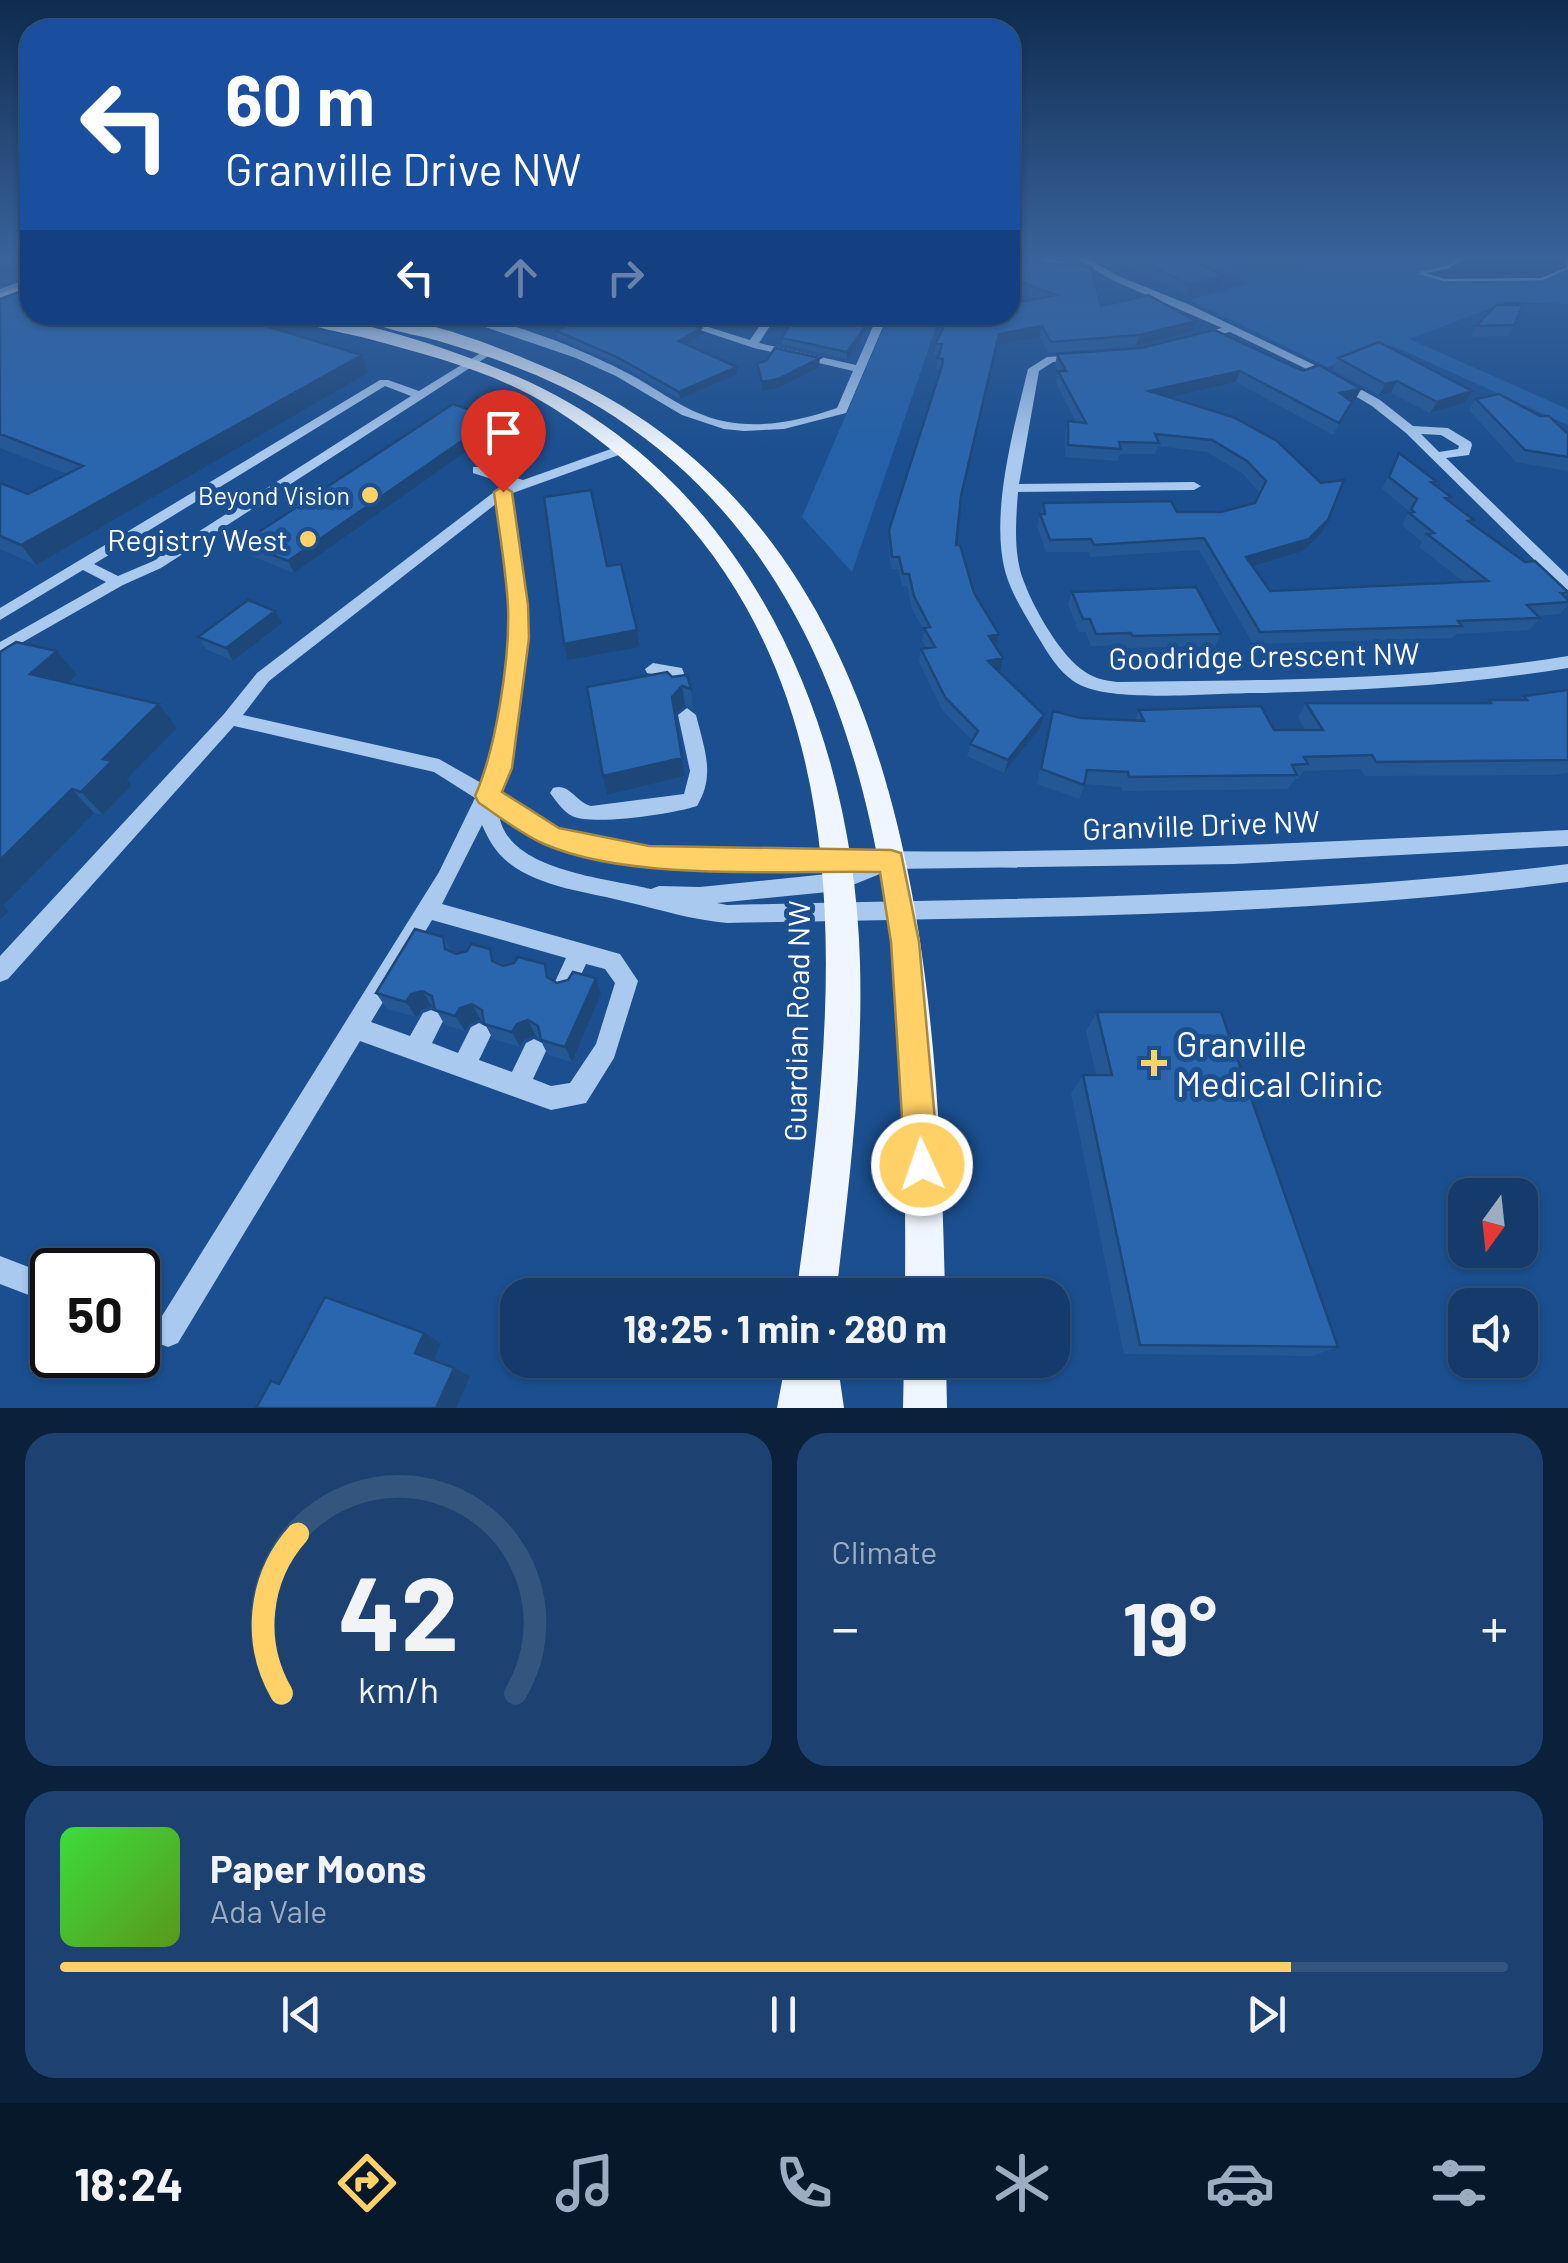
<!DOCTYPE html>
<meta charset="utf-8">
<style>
:root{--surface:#143b6b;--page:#1d4271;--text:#f1f3f6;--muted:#9dadc1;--line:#33557e;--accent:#ffd166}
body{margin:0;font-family:Barlow,sans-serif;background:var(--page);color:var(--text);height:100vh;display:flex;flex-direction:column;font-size:38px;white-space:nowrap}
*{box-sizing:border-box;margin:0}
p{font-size:32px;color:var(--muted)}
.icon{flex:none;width:55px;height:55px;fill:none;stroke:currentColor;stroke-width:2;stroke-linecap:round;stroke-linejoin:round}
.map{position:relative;height:1408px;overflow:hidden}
.side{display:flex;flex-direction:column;gap:25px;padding:25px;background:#0b203b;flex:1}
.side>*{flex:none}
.banner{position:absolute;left:20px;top:20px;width:1000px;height:305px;border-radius:30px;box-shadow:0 2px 8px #0004,0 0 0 2px var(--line);background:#1a4fa0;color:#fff;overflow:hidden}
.needle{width:65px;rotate:195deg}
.fabs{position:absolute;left:1448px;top:1178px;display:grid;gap:20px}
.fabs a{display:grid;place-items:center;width:90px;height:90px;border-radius:20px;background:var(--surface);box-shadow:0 2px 8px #0004,0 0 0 2px var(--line);font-size:50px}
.speed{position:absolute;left:30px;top:1248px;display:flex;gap:20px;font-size:50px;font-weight:700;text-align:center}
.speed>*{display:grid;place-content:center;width:130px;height:130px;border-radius:50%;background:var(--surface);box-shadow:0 2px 8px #0004,0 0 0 2px var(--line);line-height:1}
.speed .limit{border:5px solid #111;border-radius:15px;background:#fff;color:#111}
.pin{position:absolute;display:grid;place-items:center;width:85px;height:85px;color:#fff;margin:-102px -42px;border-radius:50% 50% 50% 0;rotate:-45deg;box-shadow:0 0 10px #0007}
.pin .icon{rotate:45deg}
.me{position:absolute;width:110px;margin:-55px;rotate:357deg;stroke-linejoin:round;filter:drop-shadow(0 0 8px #0008)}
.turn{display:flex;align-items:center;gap:35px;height:210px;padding:0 40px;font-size:45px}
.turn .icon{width:130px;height:130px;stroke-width:2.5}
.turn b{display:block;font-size:70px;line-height:85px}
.lanes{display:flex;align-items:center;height:95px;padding:0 40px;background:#0003;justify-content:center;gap:50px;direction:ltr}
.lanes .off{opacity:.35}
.big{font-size:75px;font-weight:700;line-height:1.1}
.side .card{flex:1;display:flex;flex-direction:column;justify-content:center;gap:15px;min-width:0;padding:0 35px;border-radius:30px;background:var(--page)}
.side .dial{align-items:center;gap:0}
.dial svg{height:260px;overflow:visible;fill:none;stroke:var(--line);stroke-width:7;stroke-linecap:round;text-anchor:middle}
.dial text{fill:var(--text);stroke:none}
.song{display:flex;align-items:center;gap:30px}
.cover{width:120px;height:120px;border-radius:15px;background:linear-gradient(135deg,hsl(120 70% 55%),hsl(90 70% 35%))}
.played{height:10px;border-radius:5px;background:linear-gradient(90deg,var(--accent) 85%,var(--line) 85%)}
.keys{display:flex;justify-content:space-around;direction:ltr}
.heat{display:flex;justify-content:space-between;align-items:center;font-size:55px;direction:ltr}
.side .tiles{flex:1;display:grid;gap:25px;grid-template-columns:1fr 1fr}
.card:last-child{grid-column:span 2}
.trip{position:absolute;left:500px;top:1278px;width:570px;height:100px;border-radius:30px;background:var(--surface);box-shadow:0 2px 8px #0004,0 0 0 2px var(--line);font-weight:700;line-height:100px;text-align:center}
.tab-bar{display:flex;height:160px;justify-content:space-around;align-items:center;background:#08182b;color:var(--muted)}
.tab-bar .icon{width:70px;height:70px}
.tab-bar .on{color:var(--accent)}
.tab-bar b{font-size:45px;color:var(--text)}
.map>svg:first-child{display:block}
.green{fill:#2461a8}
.water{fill:#123a6d;stroke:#9cc4f0;stroke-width:2.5}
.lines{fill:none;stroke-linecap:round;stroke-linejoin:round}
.minor{fill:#a9c9ee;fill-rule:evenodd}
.major{fill:#f0f6ff;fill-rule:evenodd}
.wall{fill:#245895}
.shaded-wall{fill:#1d4779}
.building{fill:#2a66ad;stroke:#1d4779;stroke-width:2.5}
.route{fill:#ffd166;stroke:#a68842;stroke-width:2.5}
.poi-dot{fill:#ffd166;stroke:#1b4f8f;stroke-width:4}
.labels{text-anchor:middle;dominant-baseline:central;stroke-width:10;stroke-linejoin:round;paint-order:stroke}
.far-poi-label{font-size:25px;fill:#fff;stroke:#1b4f8f;text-anchor:end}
.poi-label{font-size:30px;fill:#fff;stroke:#1b4f8f;text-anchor:end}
.street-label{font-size:30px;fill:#fff;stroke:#1b4f8f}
.near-poi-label{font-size:35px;fill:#fff;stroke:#1b4f8f;text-anchor:start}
</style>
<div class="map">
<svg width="1568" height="1408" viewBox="0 0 1568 1408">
<rect width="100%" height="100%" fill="#1b4f8f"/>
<path class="green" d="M1189,256h25l47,21 53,-13 -10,-8h264v48l-61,-2 -98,37 159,70v16l-175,-79 -66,21 -137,-67 58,-17z
M889,315h51l-88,257 -50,-55z"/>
<path class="water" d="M1465,256h103v12l-26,11 -98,1 -24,-7 28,-6z"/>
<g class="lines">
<path class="minor" d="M1040,256h11l5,5 22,4c-13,7 -28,2 -38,-9z
M1072,256h12l34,20 72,29 143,69 47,26 33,26 35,2 23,14 1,3 -3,10 -23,3 122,118v14l-5,-2 -157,-155 -34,-27 -47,-28 -95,-46 -37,8v-4l29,-8 -110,-48zM1421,434l20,1 18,11 -1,3 -19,3z
M30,278v6l-30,11v-6z
M450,315c51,0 137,36 183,61 29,16 56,38 90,45 38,8 77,0 114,-13l16,-37 -99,-23 -99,-33h15l80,25 17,-25h10l-18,28 97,22 22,-50h10l-42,98 -62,16 -40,2 -20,-2 -42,-14 -66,-39 -40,-18z
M489,348l4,1v4l-332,215 -38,17 -123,70v-13l106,-60 -23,-12 -83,50v-12l380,-228h8l31,11zM385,386l26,10 -260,166 -33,14 -24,-12z
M1079,355l4,1v4l-30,2 -14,9 -20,113 175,-2 7,4 -7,4 -176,2c-2,26 -4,53 2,78 8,29 37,81 61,99 11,9 22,11 36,13 151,-2 301,-1 451,-26v12c-103,17 -205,23 -310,25 -43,0 -136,9 -173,-6 -24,-9 -37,-34 -50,-55 -11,-19 -24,-39 -30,-61 -15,-59 9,-143 23,-202l19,-12z
M625,444l5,1v6l-120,43 17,128 -18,146 -12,25c31,18 59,39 95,47 82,17 179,10 264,11 238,3 475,-9 712,-21v16l-334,18 -342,5 -54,22 -121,12 10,2c281,-7 562,-6 841,-41v18c-280,36 -560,35 -841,41 -34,-3 -66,-13 -100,-21 -38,-10 -86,-14 -118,-39 -14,-11 -20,-23 -27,-38l-40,79 178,50 18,27 -24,77 -28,45 -35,7 -191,-69 -182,302 -10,4 -30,-11v-28l24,8 277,-444 36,-74 -41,-26 -200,-46 -226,253 -8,3v-26l224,-242 33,-41 241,-184 12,-4 -37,-12v-6h10l40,13zM497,503l14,119 -20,146 -8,16 -44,-25 -196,-44 26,-34zM499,814l45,28 46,14 59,10 201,2 -13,5 -137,14 -41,-1 -8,3c-44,-11 -145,-18 -152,-75zM432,920l134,38 -12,26 3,8 8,3 8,-3 13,-28 19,5 10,14 -19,61 -26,39 -19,3 -18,-7 13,-28 -4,-8 -8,-4 -8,4 -14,29 -33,-12 12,-25 -4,-8 -8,-4 -8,4 -13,26 -26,-10 11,-22 -4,-8 -8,-3 -8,3 -13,23 -39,-14z
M653,663l29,5 7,20 -3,4h-12l-5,-15 -22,-4 -2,-4z
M687,708l9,7c8,33 20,60 1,91 -24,8 -104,20 -125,10 -9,-5 -16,-15 -22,-23l3,-5c16,-6 23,14 38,18l93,-12 6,-23 -12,-56z
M0,1256l52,20v28l-52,-20z"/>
<path class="major" d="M30,282v9l-30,12v-9z
M291,315c63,0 165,36 225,61 230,99 338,349 344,587 3,111 -11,222 -24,332h-40c47,-332 81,-680 -243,-887 -55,-35 -121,-52 -184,-69 -24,-7 -59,-10 -78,-24z
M357,315c64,0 136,30 195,55 359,155 386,587 393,925h-40c2,-308 -5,-690 -290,-878 -52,-35 -113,-57 -173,-75 -25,-8 -64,-12 -85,-27z
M786,1360h51l7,48h-67z
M904,1360h42l1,48h-44z"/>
</g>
<path class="wall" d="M1010,256l91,50 91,26 -56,14 -88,7 -8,-16 -43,8 -37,157 -4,43 40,101 3,25 41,57 -36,45 -37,-17 5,-16 -30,-30 -23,-48 2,-13 6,-1 -5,-7 2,-10 -12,-22 -5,-23h-5l-4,-17h-7l-3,-27 1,-12 52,-160 -5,-1 3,-14 -5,-1 2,-11 100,-44 -26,-10z
M1105,256h78l37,30 -34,10z
M1252,256h36l-1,3z
M0,299l368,74 -332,192 -36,-16v-66l28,11 39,-20 -67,-26z
M554,315h109l39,20 -16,9 51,23v7l-57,25 -64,-36 -59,-25 -1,-7 19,-10z
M683,315h50l-5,7 -11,4z
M795,315h78l-12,24 -14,20 -65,-15v-6z
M1514,325l-6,11 -38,1 6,-11z
M1057,354l246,17 58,18 -6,11 -4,1 -5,12 -13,22 -97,-53 -67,15 159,123 -6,13 -19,18 -51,15 18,25 194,-9 -45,-35 3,-5 -20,-17 7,-14 -27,-22 17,-36 37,28 -2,3 17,13 -2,4 25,19 -2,3 96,70 -3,4 3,8 -8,9 -22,2 2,2 -11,12 -73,4 -4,4 -199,6 -54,-94 -109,7 -2,-5h-42l-9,-26 6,-23 134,9h44l34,-9 5,-10 -18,-20 -35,-21 -49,-6 -3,8h-35l-3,7 -52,-4v-24l3,-12 8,1 -20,-39 2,-11 -3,-6z
M1338,358l134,33 -7,12 -35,10 -39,-20 -12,2 -46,-25z
M1476,399l92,35v37l-52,-9 -47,-52z
M495,418l3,11 -204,144 -45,-18 -7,-12z
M1072,592l149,42 -6,12 -88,2 -1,-3 -35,1 -5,-14h-7l-11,-28z
M282,623l-49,38 -27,-12 -8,-12z
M57,651l20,24 -9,8 109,45 -50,51 5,6 -29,30 -9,-2 -91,93 6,5 -9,9v-268z
M672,677l19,12 2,19 -8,-3 -10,10 10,61 -78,19z
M1568,690v83l-16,2 -187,1 -4,-7 -58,2 -5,8h-3l-7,10 -166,2 -1,-4 -36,-3 -6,15 -42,-15 12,-59 4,-14 28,7 54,3 4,-11 135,20h31l-7,-13 8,-14h180l3,-3h31l4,-4z
M443,937l9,15 4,2 47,12 42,-2 6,16 6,3 39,-5 5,16 -29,68 -24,-7 -7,-16 -5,-3 -12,4 -4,7 -27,-8 -9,-17 -3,-2 -12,4 -4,7 -20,-6 -10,-17 -3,-2 -10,4 -6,7 -29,-8 -11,-16z
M1097,1012l241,335 -26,9 -188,-2 -53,-261 12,-18h13l-10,-44z"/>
<path class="shaded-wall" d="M13,260l6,10 -19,8v-12z
M1224,276l-4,10 -34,10 4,-11z
M728,315h5l-5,7 -11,4v-7z
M870,315h3l-12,24 -14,20v-7z
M1196,321l-4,11 -56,14 4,-11z
M1042,326l-2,11 -43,8 -38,163 40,-174z
M701,328l1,7 -22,13 -1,-7z
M362,355l6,18 -332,192 -15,-20z
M820,358l-1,9 -41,21 -16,3v-9z
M737,367v7l-57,25 -1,-7z
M1240,371l-4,11 -91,21 4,-12z
M1397,381l-6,12 -12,2 6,-11z
M1361,389l-6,11 -20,5 5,-12z
M1472,391l-7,12 -35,10 7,-11z
M495,418l3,11 -204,144 -6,-12z
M1328,520l-6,13 -19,18 -62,19 5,-13z
M275,611l7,12 -49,38 -7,-13z
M637,630l3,17 -72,13 -4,-16z
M999,634l-3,12 -7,-10z
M57,651l20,24 -26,23 -21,-24z
M1003,658l-3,13 -15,2 3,-12z
M682,686l3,19 -11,11 -2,-19z
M159,704l18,24 -50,51 5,6 -29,30 -22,-23 22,-33z
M1044,715l-4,13 -36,45 4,-13z
M682,758l3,18 -78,19 -4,-19z
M72,789l22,24 -91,93 6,5 -9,9v-60z
M596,978l5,16 -29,68 -7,-15z
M422,991l10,15 -10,4 -6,7 -10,-15 5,-8z
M472,1004l9,16 -12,4 -4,7 -10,-15 5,-8z
M528,1020l8,16 -12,4 -4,7 -8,-15 5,-8z
M424,1333l17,10 -8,19 -18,-9z
M454,1368l16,8 -14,32h-20z"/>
<path class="building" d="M0,256l13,4 -13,6z
M1010,256h11l-1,5 71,6 10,39 47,-11 48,26 -56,14 -89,7 -9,-16 -43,8 -38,162 -5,49h4l14,48 25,41 -10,2 14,22 -15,3 56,54 -36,45 -38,-16 8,-13 -33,-34 -24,-48 14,-2 -11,-19 6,-1 -16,-31 -5,-22h-6l-4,-17h-7l-3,-27 53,-164 1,-7 -5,-1 4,-14 -6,-1 10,-21 17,-7h47v-11l46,-9 -46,-17z
M1129,256h54l41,20 -34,9z
M30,288v27h199l133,40 -341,190 -21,-9v-53l28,11 55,-28 -83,-32v-135z
M1496,305h27l-9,20 -38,1z
M576,315h87l38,13 -22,13 58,26 -58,25 -64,-36 -59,-25 27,-14z
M704,315h24l-11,4z
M795,315h75l-9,18 -14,19 -65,-14z
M1214,330l89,41 16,-6 42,24 -21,4 12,9 -13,21 -99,-52 -91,20 84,26 44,24 44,42 23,-3 -16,40 -19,19 -63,18 24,34 218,-10 -61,-47 7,-1 -25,-20 5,-1 -3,-3 6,-10 -28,-22 10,-24 37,28 -5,1 20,15 -6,1 29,22 -6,1 57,41 10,-1 33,31 -7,1 7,7v2l-41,3 13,13 -82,3 4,5 -202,6 -56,-94 -110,7 -3,-6 -41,1 -10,-26h5l-2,-11 128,-2 6,11h44l34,-9 11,-22 -19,-20 -35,-21 -57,-6 4,9 -40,-1 2,7 -53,-4v-24l18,2 -28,-52h8l-9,-17 84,-6z
M1379,342l93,49 -35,11 -40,-21 -12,3 -47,-26z
M775,348l45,10 -42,21 -16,3 -5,-19 9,-2z
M1499,394l41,22h9l19,18v23l-43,-7 -49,-51z
M453,404l42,14 -207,143 -46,-18z
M591,490l16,76 14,-2 16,66 -73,14 -20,-147z
M1196,587l25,47 -89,2 -1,-3 -35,1 -6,-15h-7l-11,-27z
M248,600l27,11 -49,37 -28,-11z
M16,642l41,9 -27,23 129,30 -56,55 9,2 -31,31 -9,-3 -72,71v-208z
M667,672l5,5 15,-2 4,14 -9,-3 -10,11 10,61 -79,18 -16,-89z
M1568,690v70l-192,2 -4,-7 -68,2 4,7 -16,1 5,10 -168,2 -1,-5 -41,-2 -3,15 -43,-16 12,-58 28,7 63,3 -5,-11 122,-4 13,24h49l-17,-27h185l-2,-3h38l-3,-4z
M415,929l28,8 2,12 11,5 11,-3 4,-7 19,5 2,12 11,5 11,-3 4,-6 27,7 2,13 10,6 11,-3 5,-8 23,6 -31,69 -24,-7 -3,-14 -10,-6 -11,4 -5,8 -28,-8 -2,-14 -10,-6 -12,4 -5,8 -20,-6 -3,-14 -10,-5 -11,3 -5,8 -30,-9z
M1097,1012h124l117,335 -198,-2 -57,-270h29z
M325,1297l99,36 -9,20 39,15 -18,40h-180l15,-27 8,3z"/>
<linearGradient id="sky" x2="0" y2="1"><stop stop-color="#0f2b4f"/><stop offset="0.57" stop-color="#39639b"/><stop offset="1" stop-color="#39639b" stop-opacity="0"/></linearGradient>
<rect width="1568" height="453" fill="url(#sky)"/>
<path class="route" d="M503,486l9,6 16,113 1,33 -17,130 -10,24 57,36 90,18 242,4 10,3 18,89 20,223 -5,12 -12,5 -12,-5 -5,-12 -14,-223 -11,-70c-97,-2 -249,10 -336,-28 -23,-10 -44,-27 -65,-41l-4,-7c21,-47 35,-137 33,-189 -2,-38 -9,-77 -14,-115z"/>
<g class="poi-dot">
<circle cx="370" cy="495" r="10"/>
<circle cx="308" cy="539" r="10"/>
<path d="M1149 1048h10v10h10v10h-10v10h-10v-10h-10v-10h10z"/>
</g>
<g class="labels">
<g class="far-poi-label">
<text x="350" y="495">Beyond Vision</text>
</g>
<g class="poi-label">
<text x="288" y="539">Registry West</text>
</g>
<g class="street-label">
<text transform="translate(1264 655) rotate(-1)">Goodridge Crescent NW</text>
<text transform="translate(1201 824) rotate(-2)">Granville Drive NW</text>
<text transform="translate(796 1021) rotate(-89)">Guardian Road NW</text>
</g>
<g class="near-poi-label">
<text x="1176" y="1043">Granville<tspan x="1176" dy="40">Medical Clinic</tspan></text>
</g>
</g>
</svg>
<div class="fabs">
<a><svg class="needle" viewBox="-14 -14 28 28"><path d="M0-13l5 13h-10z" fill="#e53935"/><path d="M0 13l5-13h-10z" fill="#9dadc1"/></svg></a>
<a><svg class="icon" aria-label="sound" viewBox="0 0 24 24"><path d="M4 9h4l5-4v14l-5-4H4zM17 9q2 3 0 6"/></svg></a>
</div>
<div class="speed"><div class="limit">50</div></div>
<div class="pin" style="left:503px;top:492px;background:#d93025"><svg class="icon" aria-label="arrive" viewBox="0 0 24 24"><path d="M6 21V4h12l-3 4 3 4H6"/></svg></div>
<svg class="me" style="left:922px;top:1165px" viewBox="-20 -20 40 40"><circle r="17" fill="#ffd166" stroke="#fff" stroke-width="3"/><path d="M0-11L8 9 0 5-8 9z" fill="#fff"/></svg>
<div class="trip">18:25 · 1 min · 280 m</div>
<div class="banner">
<div class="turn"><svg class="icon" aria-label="left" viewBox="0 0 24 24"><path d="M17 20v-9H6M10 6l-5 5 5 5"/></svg><div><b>60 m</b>Granville Drive NW</div></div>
<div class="lanes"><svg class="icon" aria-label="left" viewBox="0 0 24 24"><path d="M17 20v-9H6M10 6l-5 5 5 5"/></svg><svg class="icon off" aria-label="ahead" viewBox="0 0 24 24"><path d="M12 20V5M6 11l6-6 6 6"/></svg><svg class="icon off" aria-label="right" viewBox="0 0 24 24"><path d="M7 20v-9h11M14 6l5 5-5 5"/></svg></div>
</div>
</div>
<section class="side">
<div class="tiles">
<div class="card dial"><svg viewBox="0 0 100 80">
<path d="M14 69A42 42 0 1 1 86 69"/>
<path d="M14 69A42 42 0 0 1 19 20" stroke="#ffd166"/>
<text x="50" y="56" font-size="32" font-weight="700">42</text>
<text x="50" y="72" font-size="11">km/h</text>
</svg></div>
<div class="card"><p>Climate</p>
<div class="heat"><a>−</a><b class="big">19°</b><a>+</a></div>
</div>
<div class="card">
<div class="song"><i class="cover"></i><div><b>Paper Moons</b><p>Ada Vale</p></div></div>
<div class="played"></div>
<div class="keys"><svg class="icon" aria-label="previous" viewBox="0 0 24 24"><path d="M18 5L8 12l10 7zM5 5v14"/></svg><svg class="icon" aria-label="pause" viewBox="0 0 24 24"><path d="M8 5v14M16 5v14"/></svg><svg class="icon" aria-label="next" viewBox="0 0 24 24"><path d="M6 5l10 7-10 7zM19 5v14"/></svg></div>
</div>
</div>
</section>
<nav class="tab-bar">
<b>18:24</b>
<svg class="icon on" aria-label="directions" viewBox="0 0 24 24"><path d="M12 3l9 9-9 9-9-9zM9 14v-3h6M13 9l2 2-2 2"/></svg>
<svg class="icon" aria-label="music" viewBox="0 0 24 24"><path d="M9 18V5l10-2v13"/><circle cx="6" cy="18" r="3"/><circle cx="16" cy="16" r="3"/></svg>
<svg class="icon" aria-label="phone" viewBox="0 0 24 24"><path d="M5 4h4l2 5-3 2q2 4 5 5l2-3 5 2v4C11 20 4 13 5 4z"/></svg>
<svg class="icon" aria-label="climate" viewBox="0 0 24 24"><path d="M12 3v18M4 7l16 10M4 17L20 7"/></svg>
<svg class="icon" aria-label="car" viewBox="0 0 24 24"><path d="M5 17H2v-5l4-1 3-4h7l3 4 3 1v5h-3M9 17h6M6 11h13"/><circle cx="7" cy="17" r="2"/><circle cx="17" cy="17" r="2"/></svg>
<svg class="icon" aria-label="filters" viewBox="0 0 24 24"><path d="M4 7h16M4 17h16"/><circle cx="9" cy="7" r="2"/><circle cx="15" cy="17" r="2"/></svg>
</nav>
